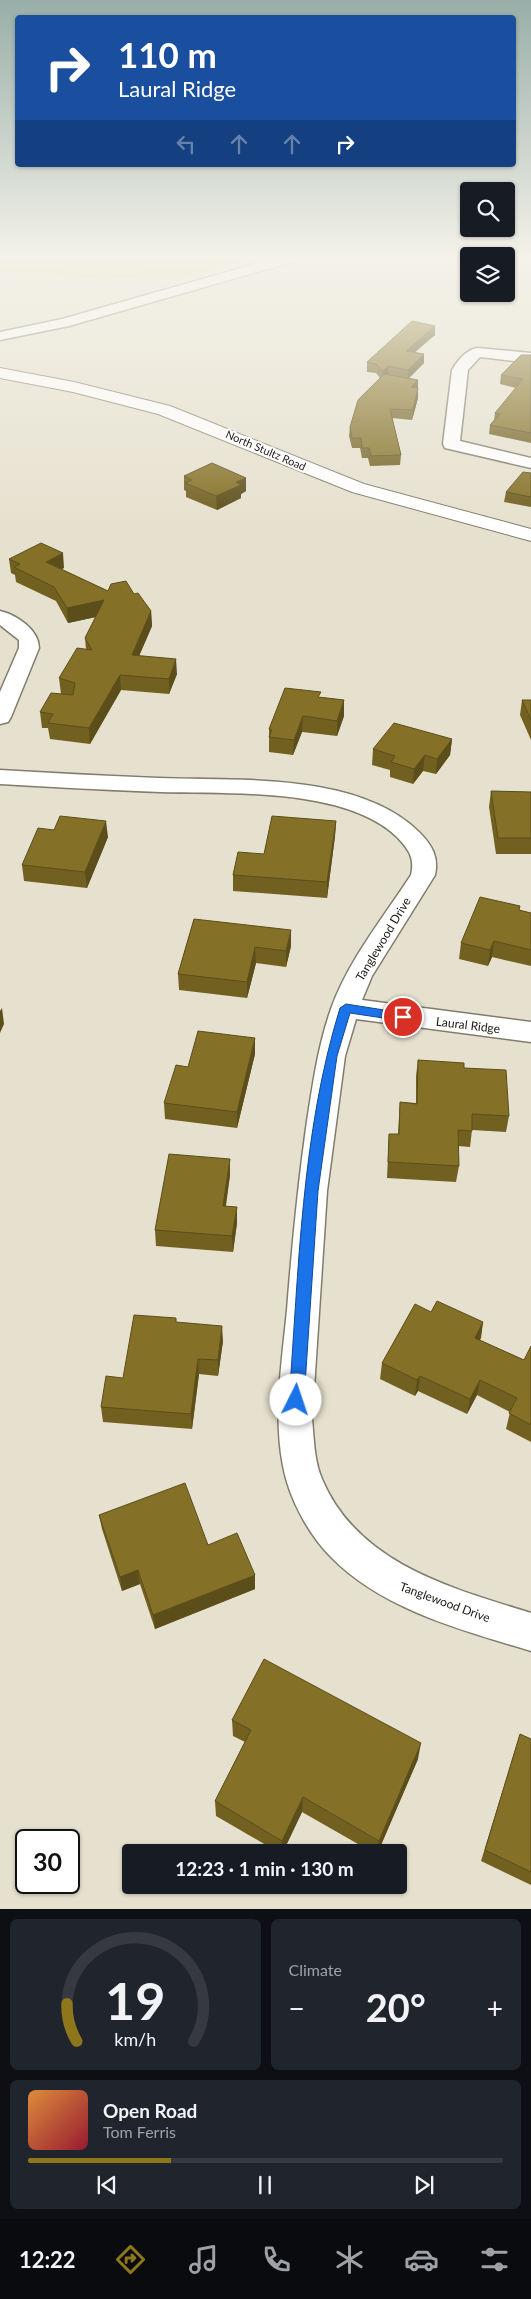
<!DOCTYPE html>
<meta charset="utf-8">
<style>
:root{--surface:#171b24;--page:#20242c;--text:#f1f3f6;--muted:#9ea1a6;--line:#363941;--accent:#8e761b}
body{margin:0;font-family:Lato,sans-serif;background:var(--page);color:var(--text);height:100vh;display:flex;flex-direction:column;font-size:19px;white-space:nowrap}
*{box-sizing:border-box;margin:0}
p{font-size:16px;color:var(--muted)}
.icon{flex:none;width:28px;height:28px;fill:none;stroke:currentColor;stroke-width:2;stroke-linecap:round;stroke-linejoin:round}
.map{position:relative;height:1909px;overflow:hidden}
.drawer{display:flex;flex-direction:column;gap:10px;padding:10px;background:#0d0f14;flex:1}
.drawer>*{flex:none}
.top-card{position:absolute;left:15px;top:15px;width:501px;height:152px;border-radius:5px;box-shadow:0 1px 4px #0004;background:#1a4fa0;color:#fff;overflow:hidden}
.fabs{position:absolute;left:460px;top:182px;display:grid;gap:10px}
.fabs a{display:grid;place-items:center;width:55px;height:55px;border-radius:5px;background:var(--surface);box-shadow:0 1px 4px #0004;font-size:25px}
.speed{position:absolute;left:15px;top:1829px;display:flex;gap:10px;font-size:25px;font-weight:700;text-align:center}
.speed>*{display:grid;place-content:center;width:65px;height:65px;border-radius:50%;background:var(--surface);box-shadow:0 1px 4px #0004;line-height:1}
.speed .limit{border:2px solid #111;border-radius:8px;background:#fff;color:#111}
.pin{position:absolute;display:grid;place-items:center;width:42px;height:42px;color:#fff;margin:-21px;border:2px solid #fff;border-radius:50%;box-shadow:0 1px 5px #0007}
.me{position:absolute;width:55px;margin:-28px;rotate:4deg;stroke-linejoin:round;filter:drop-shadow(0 0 4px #0008)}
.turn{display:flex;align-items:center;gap:18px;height:105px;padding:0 20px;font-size:22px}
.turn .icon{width:65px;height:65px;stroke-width:2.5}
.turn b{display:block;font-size:35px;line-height:42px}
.lanes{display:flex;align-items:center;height:48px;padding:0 20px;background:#0003;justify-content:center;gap:25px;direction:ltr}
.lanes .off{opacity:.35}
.big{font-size:38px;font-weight:700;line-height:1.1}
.drawer .widget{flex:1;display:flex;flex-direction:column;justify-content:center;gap:8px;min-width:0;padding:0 18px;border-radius:8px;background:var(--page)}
.drawer .dial{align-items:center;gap:0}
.dial svg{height:130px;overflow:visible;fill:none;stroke:var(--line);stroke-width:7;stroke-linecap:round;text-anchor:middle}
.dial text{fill:var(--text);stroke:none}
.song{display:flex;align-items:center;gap:15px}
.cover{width:60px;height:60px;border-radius:8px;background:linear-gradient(135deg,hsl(30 70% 55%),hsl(350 70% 35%))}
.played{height:5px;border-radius:2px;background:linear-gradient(90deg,var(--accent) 30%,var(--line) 30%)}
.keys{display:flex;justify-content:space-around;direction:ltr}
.heat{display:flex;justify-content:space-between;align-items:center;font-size:28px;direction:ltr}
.drawer .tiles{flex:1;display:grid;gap:10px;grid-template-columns:1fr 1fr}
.widget:last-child{grid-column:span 2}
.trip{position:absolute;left:122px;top:1844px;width:285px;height:50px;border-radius:5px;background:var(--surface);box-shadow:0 1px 4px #0004;font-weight:700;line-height:50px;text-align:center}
.tab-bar{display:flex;height:80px;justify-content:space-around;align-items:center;background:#090b0e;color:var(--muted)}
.tab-bar .icon{width:35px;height:35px}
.tab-bar .active{color:var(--accent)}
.tab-bar b{font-size:22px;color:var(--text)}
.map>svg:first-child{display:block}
.green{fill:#e7cc70}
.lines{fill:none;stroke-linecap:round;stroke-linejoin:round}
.stream{stroke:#c1a647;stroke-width:4.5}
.minor-casing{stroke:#817c6c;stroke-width:3}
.tertiary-casing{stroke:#817c6c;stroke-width:2}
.minor{fill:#fff;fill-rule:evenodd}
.tertiary{fill:#fff;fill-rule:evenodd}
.wall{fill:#726021}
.shaded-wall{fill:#5c4e1b}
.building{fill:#847026;stroke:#5c4e1b}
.route{fill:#1a73e8;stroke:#114b97}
.labels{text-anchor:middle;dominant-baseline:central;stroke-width:4;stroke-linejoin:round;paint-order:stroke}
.far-street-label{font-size:11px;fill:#1c1a14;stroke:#fff}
.street-label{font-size:12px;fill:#1c1a14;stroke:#fff}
</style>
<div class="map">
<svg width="531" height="1909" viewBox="0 0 531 1909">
<rect width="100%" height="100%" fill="#e6e1cf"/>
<path class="green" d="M0,258h256l-65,18 -92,3 -99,-8z"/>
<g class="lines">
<path class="stream" d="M0,260l125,5 18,-2 11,-5"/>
<defs>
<path id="minor" d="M276,258h21l-2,3 -226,65 -69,14v-8l62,-13z
M477,348l54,5v10l-51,-6 -12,13 -8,71 71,17v10l-86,-20 -2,-4 9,-74c6,-10 14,-20 25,-22z
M0,611c17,4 39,19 39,37l-28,69 -3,5 -8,2v-32l19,-44v-8l-19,-15z
M0,770c53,3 106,6 159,8 79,3 199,-6 260,54 13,13 20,25 16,43l-63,101 -10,24 169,22v20l-175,-23 -11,37 -18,135 -15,228c2,19 2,42 10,60 36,85 129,109 209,134v38c-69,-21 -148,-41 -200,-94 -23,-23 -42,-59 -48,-91 -10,-51 -1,-105 4,-156 5,-64 11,-126 20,-189 6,-38 11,-75 24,-112 17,-48 52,-91 80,-134 4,-17 -2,-25 -13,-37 -51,-51 -170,-44 -238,-46 -53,-2 -107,-5 -160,-8z"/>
<path id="tertiary" d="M0,368l74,14 96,24 194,78 167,45v12l-179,-49 -194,-78 -85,-22 -73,-14z"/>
</defs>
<use href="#minor" class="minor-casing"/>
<use href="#tertiary" class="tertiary-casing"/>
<use href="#minor" class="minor"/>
<use href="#tertiary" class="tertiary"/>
</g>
<path class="wall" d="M435,326v9l-21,17 10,11 -15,15 9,2v18l-6,22 -20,-2 9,37 -1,10 -30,1 -2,-8h-6l-2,-10h-8l-3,-12 1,-9 30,-49 -4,-5 -9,-1v-10z
M531,355v88l-42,-9 1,-9 4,-5 1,-7 21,-25 -16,-4 1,-9z
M531,473v34l-27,-5 2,-10z
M184,476l62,15 -5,3v4l-24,12 -31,-13v-6l-2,-1z
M9,559l55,9 -3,1 47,22 26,3 17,17 1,15 -13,30 38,18 -8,20 -48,-4 -31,54 -40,-5 -2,-11h-6l-2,-16 21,-18 -2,-16 27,-29 -1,-11 11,-21 -28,6 -12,-22 -40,-19 -1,-7 -4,-2z
M320,697l24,3v16l-7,20 -35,-4 -9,23 -24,-3v-23z
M522,700h9v40l-11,-25z
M452,739l-2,16 -14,19 -13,-3 -10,13 -23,-7v-7l-18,-5 1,-16z
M491,791l40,1v62h-35l-7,-47z
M336,821l-1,15 -8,62 -94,-7v-16l31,-21z
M108,837l-21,51 -63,-7 -2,-16z
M519,910l12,3v53l-39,-9 -4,9 -29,-7 2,-16z
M194,919l97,27 -5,21 -30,-4 -9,35 -68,-8 -1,-16z
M255,1038v16l-18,74 -72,-9 -1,-16 24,-36z
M418,1060l46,8 45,48 -3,16 -34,-2 -2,17 -12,-1 1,20 -3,16 -69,-4 2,-44h9l2,-32 16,1v-27z
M230,1159v16l-4,31 11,17 -4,29 -77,-6 -1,-16z
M431,1312l52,10 -3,18 44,20 7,-14v96l-25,-13 4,-17 -33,-17 -10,19 -49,-23 -3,5 -35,-17 2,-16z
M176,1322l47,19 -5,35 -19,-2 -7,55 -89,-7 -2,-15 22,-29z
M99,1515l109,30 47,44 -100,40 -15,-45 -18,7 -20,-62z
M232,1720l186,39 -40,93h-6l-70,-40 -19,40h-5l-62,-36 -1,-15 30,-59 -12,-6z
M520,1734l11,5v146l-50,-24z"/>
<path class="shaded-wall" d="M435,326v9l-29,25v-9z
M424,354v9l-16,16v-9z
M388,366v9l-6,5 1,-9z
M418,380v9l-7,-2z
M418,388v10l-6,22 1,-10z
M246,478v13l-5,3v4l-24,12 -1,-14 20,-14z
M63,553l1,15 -17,8 -1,-14z
M104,600l1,15 -37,8 -1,-15z
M151,611l1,15 -19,44 -1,-15z
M176,659l1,15 -8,20v-15z
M120,675l1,15 -31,54 -1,-16z
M344,700v16l-7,20v-15z
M303,716l-1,16 -9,23 1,-15z
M452,739l-2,16 -14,19 1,-15z
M425,755l-2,16 -10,13 1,-15z
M106,821l2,16 -21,51 -2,-16z
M336,821l-1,15 -8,62v-16z
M291,930v16l-5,21v-16z
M494,941l-2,16 -4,9 2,-16z
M255,947l1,16 -9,35v-16z
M2,1008l2,16 -4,9v-22z
M255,1038v16l-18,74v-16z
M230,1159v16l-7,47v-16z
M237,1207v16l-4,29 -1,-16z
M483,1322l-2,16 -8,15 2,-15z
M222,1326l1,15 -5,35v-16z
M198,1359l1,15 -7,55 -1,-15z
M420,1376l-2,15 -3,5 2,-16z
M480,1380l-3,15 -10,19 3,-15z
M138,1570l2,14 -18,7 -2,-14z
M255,1575v14l-100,40 -2,-14z
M421,1743l-3,16 -40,93h-1l2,-11z
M303,1797l-1,15 -19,40h-1v-11z"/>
<path class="building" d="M412,321l23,5 -29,25 18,3 -16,16 -20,-4 -5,5 -7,-7 -9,-2z
M521,355h10v78l-41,-8 10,-11 -5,-1 28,-34 -22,-4z
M384,374l34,6 -7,7 7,1 -5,22 -23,-1 11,46 -30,1 -2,-8h-7l-1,-10h-9l-2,-11 8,-27z
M212,463l34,15 -10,4 5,3 -25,11 -31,-13 7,-3 -8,-4z
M523,472l8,1v24l-25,-5z
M41,543l22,10 -17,9 62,29 3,-7 15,-3 8,13 4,-1 13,18 -19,44 44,4 -7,20 -49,-4 -31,53 -41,-5 5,-9 -13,-2 11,-19 22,2 2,-12 -16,-5 18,-30 15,2 -7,-12 19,-38 -37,8 -13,-21 -40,-20 6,-3 -11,-5z
M285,688l36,4 -3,5 26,3 -7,21 -34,-5 -9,24 -25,-3 3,-7 -3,-1z
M522,700h9v20z
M394,723l58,16 -15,20 -12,-4 -11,14 -23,-7 4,-6 -22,-7z
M491,791l40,1v46h-33z
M60,816l46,5 -21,51 -63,-7 16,-37 16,2z
M272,816l64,5 -9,61 -94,-7 5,-23 26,2z
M480,897l40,9 -1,4 12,3v37l-37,-9 -4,9 -29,-7z
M194,919l97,11 -5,21 -31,-4 -8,35 -69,-8z
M198,1031l57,7 -18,74 -73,-9 12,-38 12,2z
M418,1060l46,3v5l42,2 3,46 -37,-2v17l-14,-1 1,36 -71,-4 1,-28h10l1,-32 17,2z
M169,1154l61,5 -7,47 14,1 -5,29 -77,-6z
M437,1301l46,21 -8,16 49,22 7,-14v79l-22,-12 8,-15 -37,-18 -10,19 -50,-23 -3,4 -35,-17 33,-59 16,8z
M134,1315l42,3v4l46,4 -4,34 -20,-1 -7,55 -90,-7 5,-31 17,2z
M185,1483l23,62 29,-12 18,42 -102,40 -15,-45 -18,7 -21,-62z
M264,1659l157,84 -42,98 -76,-44 -21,44 -67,-40 36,-71 -19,-10z
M520,1734l11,5v133l-46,-22z"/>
<linearGradient id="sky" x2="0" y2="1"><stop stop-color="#98aea8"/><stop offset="0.49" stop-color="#f4f2e9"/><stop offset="1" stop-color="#f4f2e9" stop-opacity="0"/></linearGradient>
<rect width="531" height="525" fill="url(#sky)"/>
<path class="route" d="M346,1004l57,9 6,4 -6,4 -53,-8 -13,43 -19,135 -14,209 -3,5 -5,1 -5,-1 -2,-5c10,-130 12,-266 51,-392z"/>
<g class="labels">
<g class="far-street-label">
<text transform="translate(266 450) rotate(23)">North Stultz Road</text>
</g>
<g class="street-label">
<text transform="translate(383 939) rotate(-59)">Tanglewood Drive</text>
<text transform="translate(468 1025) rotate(7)">Laural Ridge</text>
<text transform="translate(445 1602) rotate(20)">Tanglewood Drive</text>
</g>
</g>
</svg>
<div class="fabs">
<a><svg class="icon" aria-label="search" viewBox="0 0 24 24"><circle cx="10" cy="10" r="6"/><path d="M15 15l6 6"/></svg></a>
<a><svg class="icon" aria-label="layers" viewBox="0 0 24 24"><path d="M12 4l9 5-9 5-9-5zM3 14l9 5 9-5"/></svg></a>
</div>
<div class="speed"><div class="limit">30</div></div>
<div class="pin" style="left:403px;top:1017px;background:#d93025"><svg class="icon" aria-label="arrive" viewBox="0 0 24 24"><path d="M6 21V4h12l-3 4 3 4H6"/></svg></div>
<svg class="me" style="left:296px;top:1400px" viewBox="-20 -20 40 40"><circle r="19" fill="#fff"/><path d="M0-13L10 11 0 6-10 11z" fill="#1a73e8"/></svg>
<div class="trip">12:23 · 1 min · 130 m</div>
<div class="top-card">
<div class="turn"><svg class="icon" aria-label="right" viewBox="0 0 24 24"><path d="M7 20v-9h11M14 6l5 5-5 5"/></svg><div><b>110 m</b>Laural Ridge</div></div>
<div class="lanes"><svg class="icon off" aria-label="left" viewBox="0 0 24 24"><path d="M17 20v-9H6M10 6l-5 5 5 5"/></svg><svg class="icon off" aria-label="ahead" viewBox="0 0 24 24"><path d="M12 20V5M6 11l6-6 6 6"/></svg><svg class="icon off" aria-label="ahead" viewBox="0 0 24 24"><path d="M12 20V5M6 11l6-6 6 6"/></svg><svg class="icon" aria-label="right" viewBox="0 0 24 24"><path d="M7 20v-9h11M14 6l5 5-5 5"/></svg></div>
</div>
</div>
<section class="drawer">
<div class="tiles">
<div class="widget dial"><svg viewBox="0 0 100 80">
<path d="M14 69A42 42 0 1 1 86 69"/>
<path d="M14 69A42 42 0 0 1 8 46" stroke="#8e761b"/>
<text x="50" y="56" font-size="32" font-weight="700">19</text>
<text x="50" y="72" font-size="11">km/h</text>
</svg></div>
<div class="widget"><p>Climate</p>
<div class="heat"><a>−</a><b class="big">20°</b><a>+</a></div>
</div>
<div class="widget">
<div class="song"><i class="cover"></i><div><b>Open Road</b><p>Tom Ferris</p></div></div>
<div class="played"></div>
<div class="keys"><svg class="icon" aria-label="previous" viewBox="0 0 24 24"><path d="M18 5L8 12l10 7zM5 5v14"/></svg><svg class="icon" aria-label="pause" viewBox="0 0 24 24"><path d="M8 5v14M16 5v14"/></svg><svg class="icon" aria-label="next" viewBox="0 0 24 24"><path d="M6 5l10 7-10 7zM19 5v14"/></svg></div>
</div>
</div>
</section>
<nav class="tab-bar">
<b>12:22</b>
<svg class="icon active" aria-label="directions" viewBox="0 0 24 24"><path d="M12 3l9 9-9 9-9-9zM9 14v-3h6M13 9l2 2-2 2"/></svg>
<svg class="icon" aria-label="music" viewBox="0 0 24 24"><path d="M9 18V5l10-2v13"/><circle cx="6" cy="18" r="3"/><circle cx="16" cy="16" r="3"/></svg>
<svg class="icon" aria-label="phone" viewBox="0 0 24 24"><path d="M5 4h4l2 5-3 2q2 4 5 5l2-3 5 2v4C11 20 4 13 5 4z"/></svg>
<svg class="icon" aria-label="climate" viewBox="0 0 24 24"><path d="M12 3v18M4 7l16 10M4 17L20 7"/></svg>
<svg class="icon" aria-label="car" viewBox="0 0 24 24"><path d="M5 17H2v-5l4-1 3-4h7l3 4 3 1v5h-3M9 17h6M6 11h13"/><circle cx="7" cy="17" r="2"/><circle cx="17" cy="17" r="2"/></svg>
<svg class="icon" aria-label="filters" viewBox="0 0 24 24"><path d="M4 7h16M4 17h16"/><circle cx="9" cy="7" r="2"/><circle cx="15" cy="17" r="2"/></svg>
</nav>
